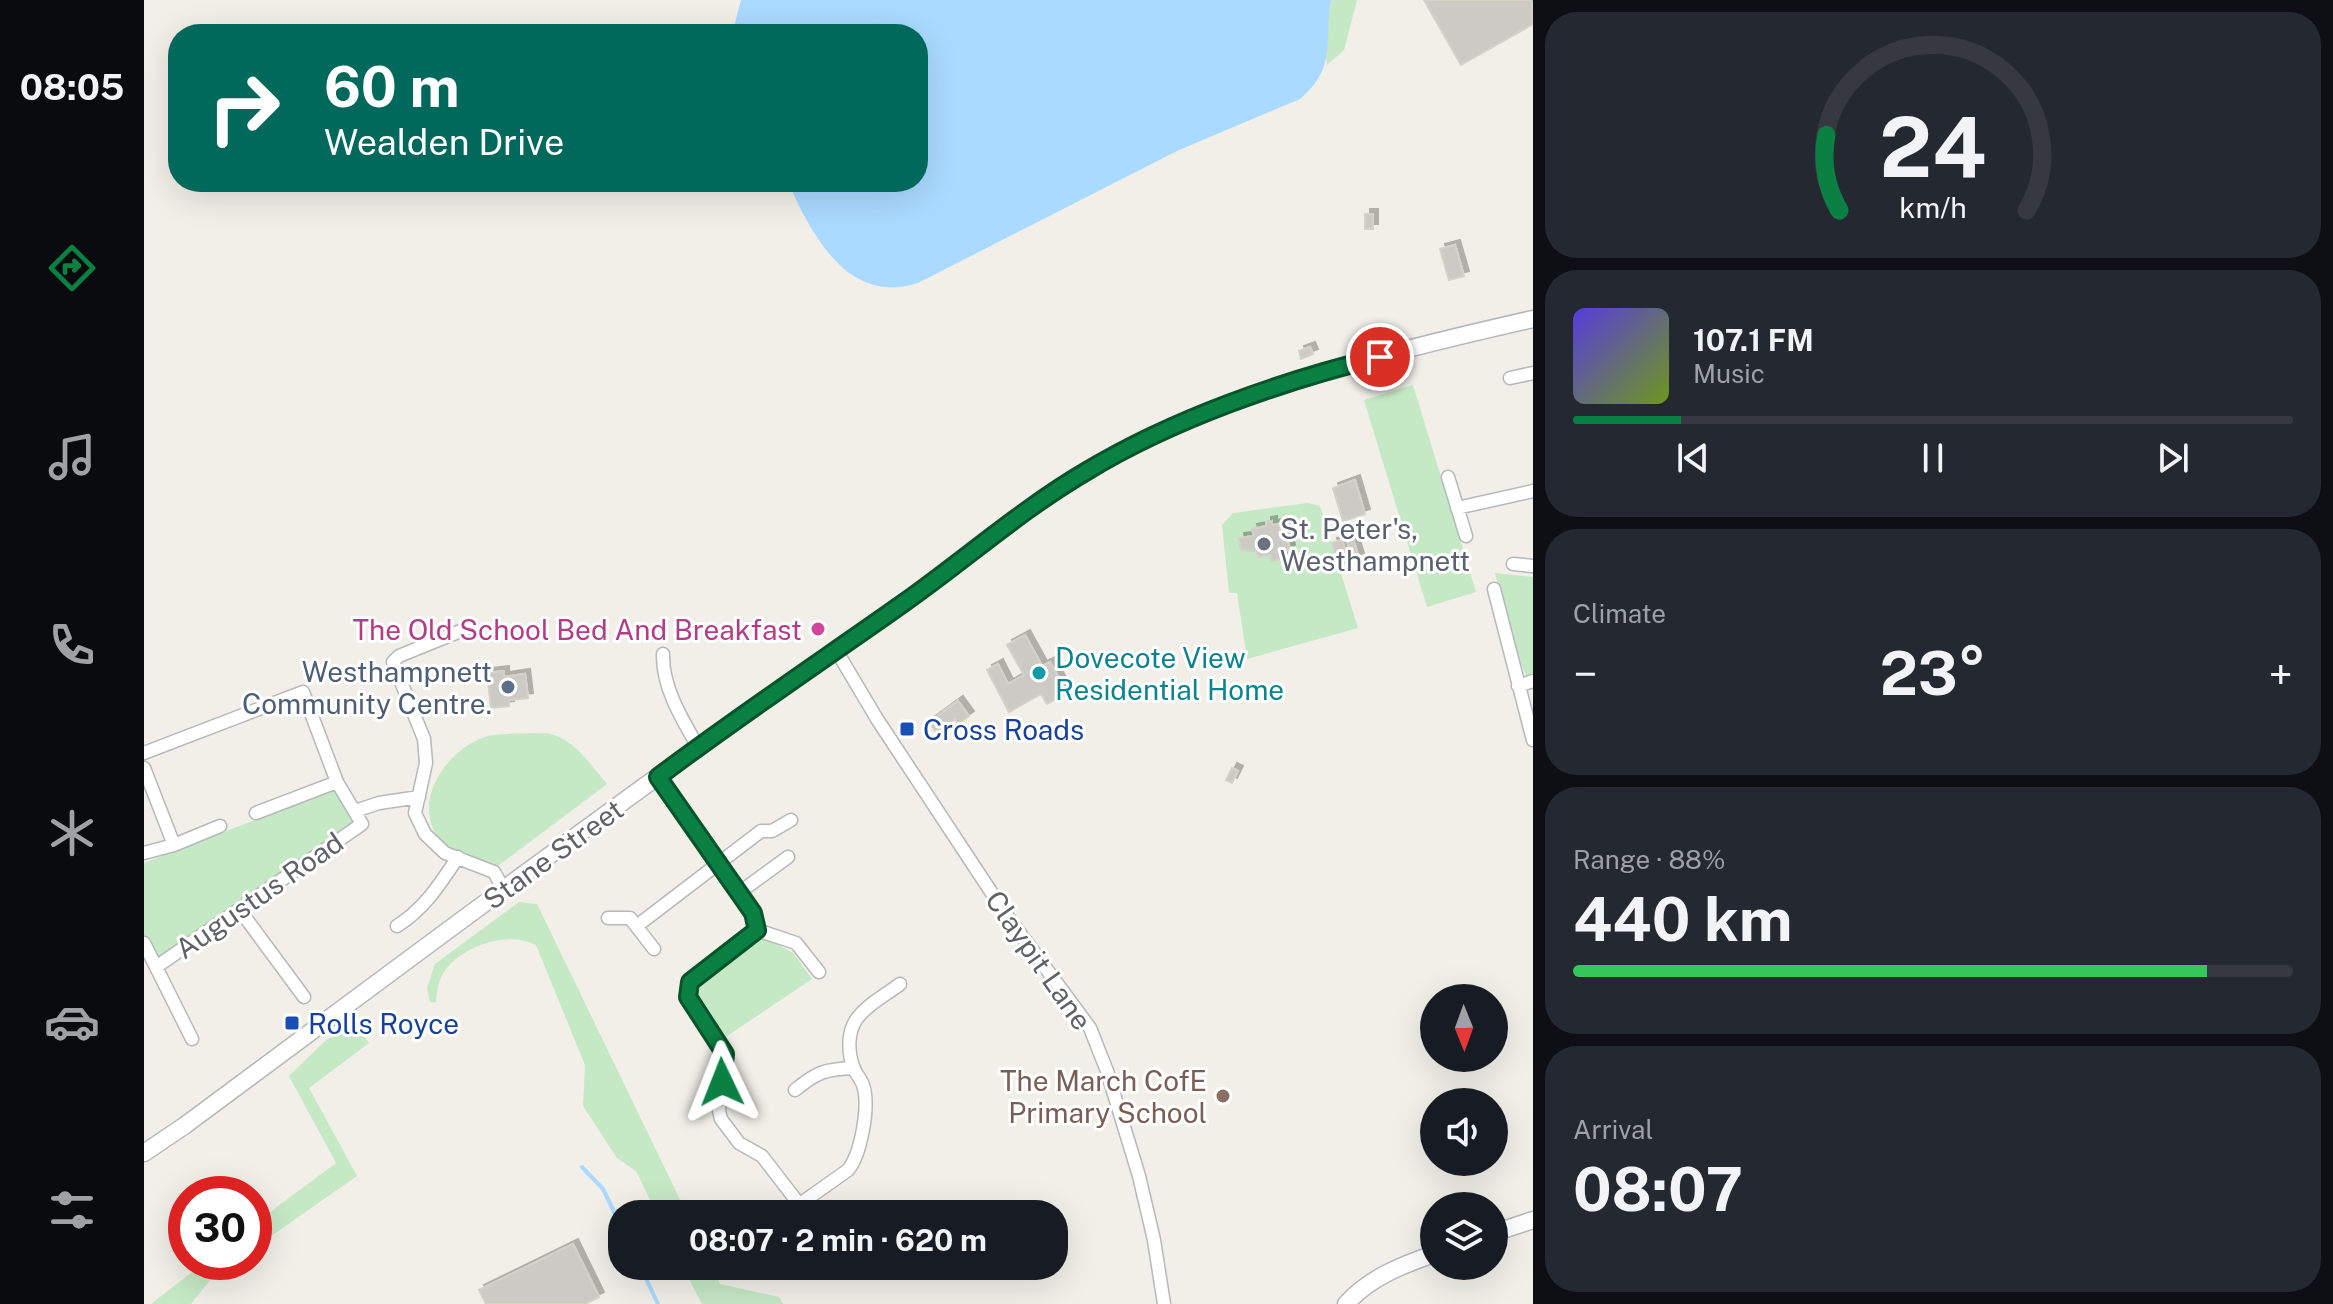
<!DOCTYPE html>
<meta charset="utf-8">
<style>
:root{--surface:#171b24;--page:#242831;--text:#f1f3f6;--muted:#9ea1a6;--line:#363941;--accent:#0b8043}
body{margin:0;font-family:"Public Sans",sans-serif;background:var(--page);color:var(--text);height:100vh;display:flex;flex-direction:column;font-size:30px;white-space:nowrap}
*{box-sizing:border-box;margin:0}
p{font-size:26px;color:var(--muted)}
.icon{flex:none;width:44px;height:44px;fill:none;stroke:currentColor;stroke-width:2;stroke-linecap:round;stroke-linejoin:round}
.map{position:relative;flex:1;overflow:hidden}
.details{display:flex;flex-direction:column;gap:12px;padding:12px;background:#0d0f14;width:800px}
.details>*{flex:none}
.top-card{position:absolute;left:24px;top:24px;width:760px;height:168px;border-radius:32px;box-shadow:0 8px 32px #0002;background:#00695c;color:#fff;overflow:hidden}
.needle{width:52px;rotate:179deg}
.buttons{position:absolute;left:1276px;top:984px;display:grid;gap:16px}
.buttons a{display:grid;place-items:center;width:88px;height:88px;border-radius:50%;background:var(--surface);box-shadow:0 8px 32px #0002;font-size:40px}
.speed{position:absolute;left:24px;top:1176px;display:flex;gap:16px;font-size:40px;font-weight:700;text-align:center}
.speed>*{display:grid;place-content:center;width:104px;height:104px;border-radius:50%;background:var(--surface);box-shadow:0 8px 32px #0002;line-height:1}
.speed .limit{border:12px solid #d22;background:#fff;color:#111}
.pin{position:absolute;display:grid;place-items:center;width:68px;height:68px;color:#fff;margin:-34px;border:4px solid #fff;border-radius:50%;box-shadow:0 2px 8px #0007}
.me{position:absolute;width:88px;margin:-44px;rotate:358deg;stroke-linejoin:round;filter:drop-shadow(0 0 6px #0008)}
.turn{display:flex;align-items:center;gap:28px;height:168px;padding:0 24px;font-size:36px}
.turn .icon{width:104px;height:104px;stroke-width:2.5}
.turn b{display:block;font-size:56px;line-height:68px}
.big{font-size:60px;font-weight:700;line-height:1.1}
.details .widget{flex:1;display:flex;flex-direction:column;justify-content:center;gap:12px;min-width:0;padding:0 28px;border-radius:32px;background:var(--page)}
.details .dial{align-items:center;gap:0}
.dial svg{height:208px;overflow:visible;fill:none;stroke:var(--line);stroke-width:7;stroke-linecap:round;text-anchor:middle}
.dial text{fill:var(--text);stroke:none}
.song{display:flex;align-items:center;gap:24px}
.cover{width:96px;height:96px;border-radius:12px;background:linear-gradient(135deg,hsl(250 70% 55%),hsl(80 70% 35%))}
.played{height:8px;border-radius:4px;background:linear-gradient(90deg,var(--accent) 15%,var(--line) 15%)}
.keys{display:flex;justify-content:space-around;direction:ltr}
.heat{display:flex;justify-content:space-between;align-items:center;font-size:44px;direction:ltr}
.charge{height:12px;border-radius:6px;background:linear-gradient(90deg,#34c759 88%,var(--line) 0)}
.trip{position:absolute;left:464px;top:1200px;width:460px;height:80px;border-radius:32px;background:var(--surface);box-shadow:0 8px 32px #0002;font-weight:700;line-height:80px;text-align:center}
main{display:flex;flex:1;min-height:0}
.tabs{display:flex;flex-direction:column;width:144px;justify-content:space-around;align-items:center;background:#090b0e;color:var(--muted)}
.tabs .icon{width:56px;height:56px}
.tabs .selected{color:var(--accent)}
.tabs b{font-size:36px;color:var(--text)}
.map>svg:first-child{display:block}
.green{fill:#c5e8c5}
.water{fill:#aadaff}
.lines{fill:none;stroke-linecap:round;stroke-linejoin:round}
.stream{stroke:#aadaff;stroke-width:4}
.building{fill:#cccac5;stroke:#d6d1c6;stroke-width:2;filter:url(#shadow)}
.minor-casing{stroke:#b5b8bc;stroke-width:15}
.tertiary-casing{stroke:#b5b8bc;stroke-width:19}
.minor{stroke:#fff;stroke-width:12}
.tertiary{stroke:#fff;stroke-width:16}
.route-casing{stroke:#07532c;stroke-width:20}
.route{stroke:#0b8043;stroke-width:14}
.worship-dot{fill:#6b7280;stroke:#fff;stroke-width:3}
.hotel-dot{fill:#d1479c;stroke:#fff;stroke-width:3}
.culture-dot{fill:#0f9aa8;stroke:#fff;stroke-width:3}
.service-dot{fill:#5c6f8a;stroke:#fff;stroke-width:3}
.transit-dot{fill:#1a4fb4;stroke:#fff;stroke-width:3}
.education-dot{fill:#8d6e63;stroke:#fff;stroke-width:3}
.labels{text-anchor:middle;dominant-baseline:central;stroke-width:6;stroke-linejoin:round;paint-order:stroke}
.worship-label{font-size:28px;fill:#5b616d;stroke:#fff;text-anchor:start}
.hotel-label{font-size:28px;fill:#b23c85;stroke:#fff;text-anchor:end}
.culture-label{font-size:28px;fill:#0d838f;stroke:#fff;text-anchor:start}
.service-label{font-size:28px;fill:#4e5e75;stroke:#fff;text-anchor:end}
.transit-label{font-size:28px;fill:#164399;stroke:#fff;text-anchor:start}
.street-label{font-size:28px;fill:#5f6368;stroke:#fff}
.education-label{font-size:28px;fill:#785e54;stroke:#fff;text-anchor:end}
</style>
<main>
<nav class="tabs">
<b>08:05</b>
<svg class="icon selected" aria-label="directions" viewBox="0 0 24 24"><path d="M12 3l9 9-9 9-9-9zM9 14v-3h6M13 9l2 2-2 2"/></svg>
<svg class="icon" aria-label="music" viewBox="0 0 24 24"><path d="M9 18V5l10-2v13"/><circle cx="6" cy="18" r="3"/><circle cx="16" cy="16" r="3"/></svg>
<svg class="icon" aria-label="phone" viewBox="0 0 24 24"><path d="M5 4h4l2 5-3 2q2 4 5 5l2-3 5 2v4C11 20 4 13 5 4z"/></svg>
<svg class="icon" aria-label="climate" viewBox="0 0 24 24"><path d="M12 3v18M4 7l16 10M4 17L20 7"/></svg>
<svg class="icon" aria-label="car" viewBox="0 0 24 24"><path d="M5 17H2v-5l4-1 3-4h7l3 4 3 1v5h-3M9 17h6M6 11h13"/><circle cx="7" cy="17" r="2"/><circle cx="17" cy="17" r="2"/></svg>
<svg class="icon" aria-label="filters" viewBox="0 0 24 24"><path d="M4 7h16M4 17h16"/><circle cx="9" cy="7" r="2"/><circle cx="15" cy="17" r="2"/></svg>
</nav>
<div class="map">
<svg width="1389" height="1304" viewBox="0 0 1389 1304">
<defs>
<filter id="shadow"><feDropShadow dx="5" dy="-5" stdDeviation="0" flood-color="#0004"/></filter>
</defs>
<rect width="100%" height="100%" fill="#f1efe8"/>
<path class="green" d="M1187,0h26l-13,50 -17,15 -2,-16z
M1269,385l63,207 -49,15 -63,-207z
M1164,503l12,3 38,122 -111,31 -10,-66h-8l-7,-68 11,-12z
M1351,573l38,4v96l-7,3 -10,-25z
M403,733c28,6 42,30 60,51l-112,84c-18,-7 -43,-12 -55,-28 -30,-37 6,-90 45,-103 15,-5 44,-3 62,-4z
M193,788l20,34 -200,139 -13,-25v-73z
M375,902l18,2 150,310h-30l-21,-43 -19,-13 -34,-52 2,-41 -49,-120c-28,-15 -75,1 -92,27 -6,9 -7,19 -8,30h-6l-3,-14 8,-24z
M620,937l29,16 19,26 -85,57c-16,-17 -40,-33 -26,-58l53,-39z
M209,1021l16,22 -60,45 48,88 -103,72v-24l82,-61 -47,-87 35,-34z
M61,1262h28l-22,17 -20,25h-40z
M538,1266h30l8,18 59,13 4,7h-81z"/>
<path class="water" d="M597,0h590c-7,43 6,68 -31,99l-123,52 -259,132c-70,23 -107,-49 -130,-101h130v-148h-186z"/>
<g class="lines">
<path class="stream" d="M438,1167l21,22 19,39
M496,1266l18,38"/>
</g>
<path class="building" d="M1280,0h107l2,24 -72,41z
M1221,214h8v15h-8z
M1311,245l9,31 -15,4 -9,-31z
M1166,347l3,7 -12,5 -2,-8z
M1211,480l10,34 -22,7 -10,-33z
M1128,521v4l12,-2 6,27 -9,1 1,8 -10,2 -2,-6 -12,2 -1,-6 -16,-1 -2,-12 15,-2 -2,-7 14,-3v-4z
M1207,532l8,26 -6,2 -8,-26z
M1198,540l7,22 -10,3 -7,-22z
M881,635l17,31 8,-4 17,31 -20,11 -6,-10 -32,18 -22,-42 11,-6 10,20 16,-9 -17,-30z
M360,671v6l21,-3 3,24 -19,2v6l-18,2 -4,-35z
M814,701l11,15 -11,8 -3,-5 -19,13 -7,-10z
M1088,768l6,3 -6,12 -6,-3z
M429,1244l26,53 -14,7h-99l-7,-14z"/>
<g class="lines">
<defs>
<path id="minor" d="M1366,378l23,-5
M1304,477l18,59
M1313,508l76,-17
M1369,564l20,2
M1350,589l39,151
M324,628l-69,28 -6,6 31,77 2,24 -11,50 10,21 20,19 49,19 10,18
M692,650l41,69 128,194 85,115 17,43 32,105 15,64 10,64
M519,654c-1,33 19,65 35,93
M1374,686l15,-5
M0,753l159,-61 34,90 25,42 -206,143
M0,768l30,77 -30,8
M514,777l95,136 4,17
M211,811l24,-8 40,-6
M112,813l81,-31
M30,845l46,-19
M596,892l48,-35
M95,909l65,88
M464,918h22l24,31
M494,925l123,-94h11l19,-11
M253,926c28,-18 43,-42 61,-69
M613,930l-67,52 -2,15 37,57 -6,57 2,8 18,24 23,13 37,48
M613,930l39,13 23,29
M0,943l48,96
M651,1090c22,-18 30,-21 59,-22
M642,1214l62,-44c13,-16 22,-64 15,-85 -2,-6 -7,-11 -9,-16 -6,-15 -7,-36 2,-49 10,-15 30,-25 44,-36"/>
<path id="tertiary" d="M0,1153l40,-27c227,-168 452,-338 684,-498 83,-57 159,-127 248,-174 130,-67 275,-103 417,-135
M1350,1233l39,-13
M1202,1304c23,-26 56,-39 88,-50"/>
</defs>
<use href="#minor" class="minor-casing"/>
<use href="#tertiary" class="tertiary-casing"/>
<use href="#minor" class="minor"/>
<use href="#tertiary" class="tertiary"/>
</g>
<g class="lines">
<defs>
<path id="route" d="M578,1082l3,-28 -37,-57 2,-15 67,-52 -4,-17 -95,-136c81,-61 165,-117 247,-175 61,-43 117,-93 182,-131 86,-52 195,-90 293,-114"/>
</defs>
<use href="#route" class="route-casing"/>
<use href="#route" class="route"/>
</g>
<circle class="worship-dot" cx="1120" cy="544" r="8"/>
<circle class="hotel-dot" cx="674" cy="629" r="8"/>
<circle class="culture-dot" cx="895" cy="673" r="8"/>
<circle class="service-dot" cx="364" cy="687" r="8"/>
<g class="transit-dot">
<rect x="755" y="721" width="16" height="16" rx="4"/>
<rect x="140" y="1015" width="16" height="16" rx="4"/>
</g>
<circle class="education-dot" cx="1079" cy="1096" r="8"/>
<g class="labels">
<g class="worship-label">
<text x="1136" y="528">St. Peter's,<tspan x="1136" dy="32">Westhampnett</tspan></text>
</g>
<g class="hotel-label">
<text x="658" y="629">The Old School Bed And Breakfast</text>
</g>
<g class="culture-label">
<text x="911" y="657">Dovecote View<tspan x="911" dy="32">Residential Home</tspan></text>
</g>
<g class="service-label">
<text x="348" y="671">Westhampnett<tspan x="348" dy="32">Community Centre.</tspan></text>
</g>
<g class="transit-label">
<text x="779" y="729">Cross Roads</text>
<text x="164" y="1023">Rolls Royce</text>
</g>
<g class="street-label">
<text transform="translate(409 854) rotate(-36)">Stane Street</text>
<text transform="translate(115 895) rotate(-35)">Augustus Road</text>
<text transform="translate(895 960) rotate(55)">Claypit Lane</text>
</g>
<g class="education-label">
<text x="1063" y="1080">The March CofE<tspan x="1063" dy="32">Primary School</tspan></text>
</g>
</g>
</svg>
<div class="buttons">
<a><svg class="needle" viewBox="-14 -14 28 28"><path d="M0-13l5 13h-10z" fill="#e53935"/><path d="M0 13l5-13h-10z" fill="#9ea1a6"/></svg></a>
<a><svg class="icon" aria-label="sound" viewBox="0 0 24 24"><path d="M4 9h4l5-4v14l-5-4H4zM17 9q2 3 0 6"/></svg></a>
<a><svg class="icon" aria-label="layers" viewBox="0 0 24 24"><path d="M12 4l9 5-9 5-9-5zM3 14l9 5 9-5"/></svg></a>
</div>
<div class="speed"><div class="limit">30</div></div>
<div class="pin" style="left:1236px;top:357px;background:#d93025"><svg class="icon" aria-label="arrive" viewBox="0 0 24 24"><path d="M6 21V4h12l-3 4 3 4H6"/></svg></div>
<svg class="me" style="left:578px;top:1082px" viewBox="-20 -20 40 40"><path d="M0-17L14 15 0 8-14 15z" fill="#0b8043" stroke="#fff" stroke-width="4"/></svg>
<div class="trip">08:07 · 2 min · 620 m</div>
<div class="top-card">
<div class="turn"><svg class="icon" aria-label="right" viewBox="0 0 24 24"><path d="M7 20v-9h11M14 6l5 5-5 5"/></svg><div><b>60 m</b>Wealden Drive</div></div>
</div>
</div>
<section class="details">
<div class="widget dial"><svg viewBox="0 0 100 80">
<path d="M14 69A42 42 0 1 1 86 69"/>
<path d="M14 69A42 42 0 0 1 9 40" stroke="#0b8043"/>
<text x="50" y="56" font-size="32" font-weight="700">24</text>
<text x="50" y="72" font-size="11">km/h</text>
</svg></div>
<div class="widget">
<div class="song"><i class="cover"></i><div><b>107.1 FM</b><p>Music</p></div></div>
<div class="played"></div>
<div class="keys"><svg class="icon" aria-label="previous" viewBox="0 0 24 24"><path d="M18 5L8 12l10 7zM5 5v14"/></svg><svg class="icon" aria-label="pause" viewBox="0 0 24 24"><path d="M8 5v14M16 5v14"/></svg><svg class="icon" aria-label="next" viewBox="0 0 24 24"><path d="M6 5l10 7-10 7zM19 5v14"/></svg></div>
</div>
<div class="widget"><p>Climate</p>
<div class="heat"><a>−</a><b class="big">23°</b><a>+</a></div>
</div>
<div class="widget"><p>Range · 88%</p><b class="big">440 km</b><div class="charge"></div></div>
<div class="widget"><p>Arrival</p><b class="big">08:07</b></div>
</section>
</main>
